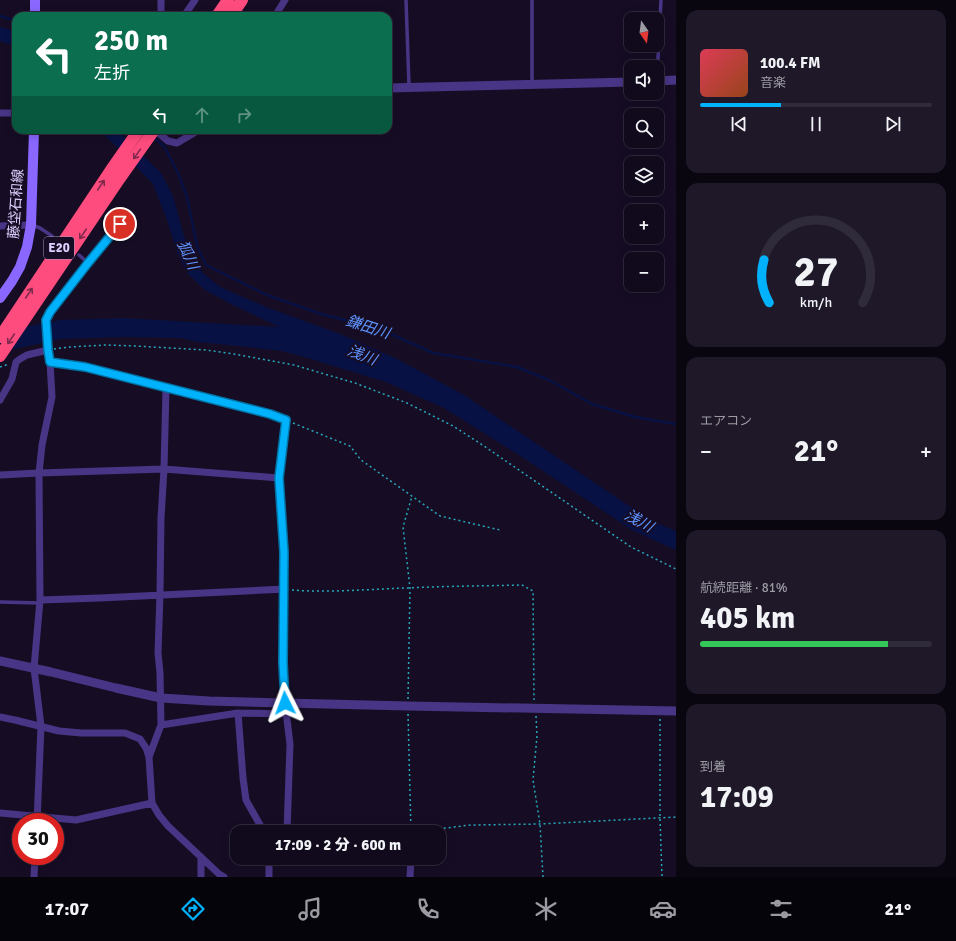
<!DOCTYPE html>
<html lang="ja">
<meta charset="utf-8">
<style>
:root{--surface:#100a1c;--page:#1e1829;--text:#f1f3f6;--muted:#9c9aa3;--line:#302b3b;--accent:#00b1fc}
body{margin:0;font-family:Signika,"Noto Sans JP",sans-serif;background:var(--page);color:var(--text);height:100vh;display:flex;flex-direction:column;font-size:15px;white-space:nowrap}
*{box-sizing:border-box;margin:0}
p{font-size:13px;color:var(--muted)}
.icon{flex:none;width:22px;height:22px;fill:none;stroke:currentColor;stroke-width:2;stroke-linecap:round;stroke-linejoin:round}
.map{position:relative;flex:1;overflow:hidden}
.panel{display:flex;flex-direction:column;gap:10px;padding:10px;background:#09060f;width:280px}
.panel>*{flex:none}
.top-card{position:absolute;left:12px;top:12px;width:380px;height:122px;border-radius:12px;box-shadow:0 2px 10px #0003,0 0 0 1px var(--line);background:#0b6e4f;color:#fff;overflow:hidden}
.needle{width:26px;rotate:166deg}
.fabs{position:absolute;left:624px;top:12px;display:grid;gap:8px}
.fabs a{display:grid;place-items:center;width:40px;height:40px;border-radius:8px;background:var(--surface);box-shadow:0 2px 10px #0003,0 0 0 1px var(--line);font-size:20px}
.speed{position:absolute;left:12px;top:813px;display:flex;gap:8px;font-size:20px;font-weight:700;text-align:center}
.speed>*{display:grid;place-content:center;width:52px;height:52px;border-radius:50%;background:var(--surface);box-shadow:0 2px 10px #0003,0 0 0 1px var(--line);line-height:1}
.speed .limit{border:6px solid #d22;background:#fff;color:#111}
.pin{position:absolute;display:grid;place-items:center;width:34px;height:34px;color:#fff;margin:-17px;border:2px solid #fff;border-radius:50%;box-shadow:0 1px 4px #0007}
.me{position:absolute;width:44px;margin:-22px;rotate:357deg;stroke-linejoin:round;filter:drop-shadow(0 0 3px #0008)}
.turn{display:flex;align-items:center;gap:14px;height:84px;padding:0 16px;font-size:18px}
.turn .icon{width:52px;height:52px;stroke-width:2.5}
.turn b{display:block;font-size:28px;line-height:34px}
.lanes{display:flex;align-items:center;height:38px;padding:0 16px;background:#0003;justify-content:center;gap:20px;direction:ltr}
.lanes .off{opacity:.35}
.big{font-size:30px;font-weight:800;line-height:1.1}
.panel .widget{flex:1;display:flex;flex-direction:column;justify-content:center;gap:6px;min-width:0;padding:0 14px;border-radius:12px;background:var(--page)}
.panel .dial{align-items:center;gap:0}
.dial svg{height:104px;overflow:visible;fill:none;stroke:var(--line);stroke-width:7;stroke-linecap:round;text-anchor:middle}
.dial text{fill:var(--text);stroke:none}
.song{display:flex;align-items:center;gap:12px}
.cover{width:48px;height:48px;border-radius:6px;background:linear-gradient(135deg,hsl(350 70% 55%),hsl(20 70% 35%))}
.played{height:4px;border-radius:2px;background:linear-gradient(90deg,var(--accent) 35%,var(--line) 35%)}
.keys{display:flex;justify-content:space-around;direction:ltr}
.heat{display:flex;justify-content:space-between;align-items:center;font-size:22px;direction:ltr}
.charge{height:6px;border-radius:3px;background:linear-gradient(90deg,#34c759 81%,var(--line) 0)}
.trip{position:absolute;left:230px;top:825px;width:216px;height:40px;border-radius:12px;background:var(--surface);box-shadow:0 2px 10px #0003,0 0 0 1px var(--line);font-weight:800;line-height:40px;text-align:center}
.tab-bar{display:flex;height:64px;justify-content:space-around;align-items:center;background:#06040b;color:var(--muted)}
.tab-bar .icon{width:28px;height:28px}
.tab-bar .selected{color:var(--accent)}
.tab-bar b{font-size:18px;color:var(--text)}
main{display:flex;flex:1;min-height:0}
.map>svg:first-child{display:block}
.water{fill:#071144}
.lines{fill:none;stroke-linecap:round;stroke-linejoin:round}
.stream{stroke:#071144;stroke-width:2.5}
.river{stroke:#071144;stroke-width:14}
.path{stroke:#28a8bc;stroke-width:1.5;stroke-dasharray:2 3;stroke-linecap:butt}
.service{stroke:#493586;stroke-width:3.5}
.minor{stroke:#493586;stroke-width:7}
.tertiary{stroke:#493586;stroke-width:9}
.secondary{stroke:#8a68ff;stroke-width:10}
.motorway{stroke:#ff4c7e;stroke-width:12}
.oneway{stroke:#7f294d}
.route-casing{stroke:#0073a4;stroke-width:10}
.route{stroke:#00b1fc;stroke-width:7}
.labels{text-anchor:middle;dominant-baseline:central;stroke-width:4;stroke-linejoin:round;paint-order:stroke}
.shield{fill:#160d25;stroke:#a396be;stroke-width:1}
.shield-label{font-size:13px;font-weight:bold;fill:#dfd1ff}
.street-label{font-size:14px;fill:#dfd1ff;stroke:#160d25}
.water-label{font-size:15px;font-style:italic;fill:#5f95ff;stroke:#160d25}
</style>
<main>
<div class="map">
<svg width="676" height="877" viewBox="0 0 676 877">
<rect width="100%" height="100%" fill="#160d25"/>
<path class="water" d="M100,130h17l44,43 12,23 16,58 14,19 17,14 46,20 74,27 57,25 67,36 186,125 26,11v19l-44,-20 -107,-71 -81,-51 -58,-26 -85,-26 -19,-5 -43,-5 -41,-4 -17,-4 -57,-1 -64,2 -60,13v-20l60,-12 65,-2 154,9 -48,-23 -26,-14 -17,-16 -10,-19 -11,-35 -14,-36z"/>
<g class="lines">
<path class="stream" d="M0,16l16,5
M153,137l11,9 14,27 9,24 10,49 9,19 61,30 54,19 40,10 30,10 42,19 84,14 32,13 43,24 43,13 41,7"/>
<path class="river" d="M0,34l16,5"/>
<path class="path" d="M54,349l15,-2 37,-2 29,1 71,4 28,4 60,11 61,18 52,20 46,23 31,20 147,101 45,22
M0,367l9,-3
M293,423l57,23 11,14 79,56 60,14
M292,590c38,3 77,-1 116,-2 38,-2 76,-2 114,-3l11,6 1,109
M408,699l2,-111 -7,-61 9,-31
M408,714l3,118
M536,716l1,20 -4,44 7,44 3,53
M660,719v99l2,59
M414,832l56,-7 70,-1 136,-7"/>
<path class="service" d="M406,0l3,86
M657,77l4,-77
M532,83v-83
M32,225l8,3 12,8
M79,255l9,8
M48,350l-2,-30 4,-8 38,-49 32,-39
M0,602l40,1"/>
<path class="minor" d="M161,16v-16
M184,16l11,-16
M275,16l10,-16
M0,113h16
M155,130l13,11 9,2 17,-10 2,-3
M0,226l31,-1
M50,362l35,5 185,47 16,6 -7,58 5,74 -1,111 2,40 5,41 -3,88
M0,400l12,-21 4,-17 4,-3 7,-4 21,-5 2,12 2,35 -10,48 -3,28 1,127 -6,68 7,58 -4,96
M0,475l39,-2 125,-4 115,9
M40,600l60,-2 185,-9
M238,713l5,65 3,22 18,32
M0,717l15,3 44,11 22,2h44l15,6 6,9 3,9 3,46 7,12 9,11 51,48 5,3
M161,725l77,-12 48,1
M149,757l12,-32 -1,-52 -2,-20 2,-59 1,-76 3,-49 2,-81
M0,813l76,7 76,-17
M269,858v19
M34,877l1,-21
M201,877v-20
M410,877l1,-19"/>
<path class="tertiary" d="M657,81l19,-1
M388,88l243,-6
M0,661l51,11 65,16 45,10 48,3 199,5 268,5"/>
<path class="secondary" d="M35,0v16
M0,298l12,-17 8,-14 7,-20 4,-22 3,-95"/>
<path class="motorway" d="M217,16l11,-16
M231,16l11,-16
M0,337l111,-167 28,-40
M0,356l120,-178 34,-48"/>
</g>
<defs><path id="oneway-shaft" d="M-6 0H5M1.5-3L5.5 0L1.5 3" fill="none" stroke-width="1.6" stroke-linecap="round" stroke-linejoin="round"/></defs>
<g class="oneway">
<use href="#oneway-shaft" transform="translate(137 154) rotate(125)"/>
<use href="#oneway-shaft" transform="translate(101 185) rotate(-56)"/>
<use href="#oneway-shaft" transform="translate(83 234) rotate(124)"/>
<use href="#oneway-shaft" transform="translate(29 293) rotate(-56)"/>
<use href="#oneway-shaft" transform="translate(11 339) rotate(124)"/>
</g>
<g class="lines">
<defs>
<path id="route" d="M120,224l-32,39 -38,49 -4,8 2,30 2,12 35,5 185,47 16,6 -7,58 5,74 -1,111 2,40"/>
</defs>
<use href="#route" class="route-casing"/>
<use href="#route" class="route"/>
</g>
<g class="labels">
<rect class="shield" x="44" y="237" width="30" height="22" rx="3"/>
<g class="shield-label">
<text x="59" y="248">E20</text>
</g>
<g class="street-label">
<text transform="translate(16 204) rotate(-86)">藤垈石和線</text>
</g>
<g class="water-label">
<text transform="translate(188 255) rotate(66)">狐川</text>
<text transform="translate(368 327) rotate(18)">鎌田川</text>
<text transform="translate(362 355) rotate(21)">浅川</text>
<text transform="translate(639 521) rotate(29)">浅川</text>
</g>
</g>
</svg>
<div class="fabs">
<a><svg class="needle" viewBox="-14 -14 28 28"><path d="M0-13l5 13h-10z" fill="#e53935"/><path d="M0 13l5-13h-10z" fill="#9c9aa3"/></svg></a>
<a><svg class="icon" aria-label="sound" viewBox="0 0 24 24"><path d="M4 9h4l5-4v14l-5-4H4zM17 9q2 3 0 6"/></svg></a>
<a><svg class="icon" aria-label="search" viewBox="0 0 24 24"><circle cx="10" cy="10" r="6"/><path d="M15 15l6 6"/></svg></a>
<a><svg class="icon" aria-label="layers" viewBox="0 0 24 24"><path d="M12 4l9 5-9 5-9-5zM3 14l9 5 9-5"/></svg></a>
<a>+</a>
<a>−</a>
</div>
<div class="speed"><div class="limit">30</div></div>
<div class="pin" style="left:120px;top:224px;background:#d93025"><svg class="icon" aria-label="arrive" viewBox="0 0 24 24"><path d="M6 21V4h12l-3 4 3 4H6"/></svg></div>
<svg class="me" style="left:285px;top:703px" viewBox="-20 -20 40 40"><path d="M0-17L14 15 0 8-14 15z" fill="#00b1fc" stroke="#fff" stroke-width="4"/></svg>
<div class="trip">17:09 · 2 分 · 600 m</div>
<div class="top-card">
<div class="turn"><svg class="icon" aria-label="left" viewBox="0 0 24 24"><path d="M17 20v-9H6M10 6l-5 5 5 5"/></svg><div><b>250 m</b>左折</div></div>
<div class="lanes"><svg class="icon" aria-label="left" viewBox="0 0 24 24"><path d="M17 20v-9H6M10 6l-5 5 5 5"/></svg><svg class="icon off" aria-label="ahead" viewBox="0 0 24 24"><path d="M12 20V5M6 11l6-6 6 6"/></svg><svg class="icon off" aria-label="right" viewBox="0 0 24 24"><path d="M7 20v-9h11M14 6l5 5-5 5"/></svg></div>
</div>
</div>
<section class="panel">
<div class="widget">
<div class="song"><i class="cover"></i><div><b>100.4 FM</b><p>音楽</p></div></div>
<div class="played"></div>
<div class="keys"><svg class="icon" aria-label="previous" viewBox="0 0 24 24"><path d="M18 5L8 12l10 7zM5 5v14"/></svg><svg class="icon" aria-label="pause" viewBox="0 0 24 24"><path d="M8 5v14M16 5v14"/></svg><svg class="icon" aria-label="next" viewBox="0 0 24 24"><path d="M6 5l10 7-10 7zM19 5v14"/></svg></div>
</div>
<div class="widget dial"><svg viewBox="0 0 100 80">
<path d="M14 69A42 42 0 1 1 86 69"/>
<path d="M14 69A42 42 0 0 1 10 36" stroke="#00b1fc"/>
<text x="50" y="56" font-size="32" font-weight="700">27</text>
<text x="50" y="72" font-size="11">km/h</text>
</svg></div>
<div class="widget"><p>エアコン</p>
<div class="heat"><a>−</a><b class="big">21°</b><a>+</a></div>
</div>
<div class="widget"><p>航続距離 · 81%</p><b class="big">405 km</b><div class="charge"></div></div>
<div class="widget"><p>到着</p><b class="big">17:09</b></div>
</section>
</main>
<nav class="tab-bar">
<b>17:07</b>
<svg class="icon selected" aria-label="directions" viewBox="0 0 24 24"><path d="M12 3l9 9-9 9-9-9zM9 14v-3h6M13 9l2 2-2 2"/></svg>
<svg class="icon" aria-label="music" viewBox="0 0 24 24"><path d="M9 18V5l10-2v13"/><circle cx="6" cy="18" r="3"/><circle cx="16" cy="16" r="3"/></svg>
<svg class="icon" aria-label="phone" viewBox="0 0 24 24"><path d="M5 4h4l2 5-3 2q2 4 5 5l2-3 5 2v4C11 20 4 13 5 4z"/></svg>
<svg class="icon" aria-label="climate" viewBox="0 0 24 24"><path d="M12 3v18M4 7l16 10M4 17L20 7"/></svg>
<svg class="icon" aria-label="car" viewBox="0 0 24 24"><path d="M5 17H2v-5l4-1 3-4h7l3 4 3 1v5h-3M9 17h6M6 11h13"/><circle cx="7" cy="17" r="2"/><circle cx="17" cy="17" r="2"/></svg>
<svg class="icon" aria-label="filters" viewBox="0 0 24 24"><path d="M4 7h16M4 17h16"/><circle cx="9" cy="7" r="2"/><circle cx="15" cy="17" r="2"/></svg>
<b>21°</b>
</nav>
